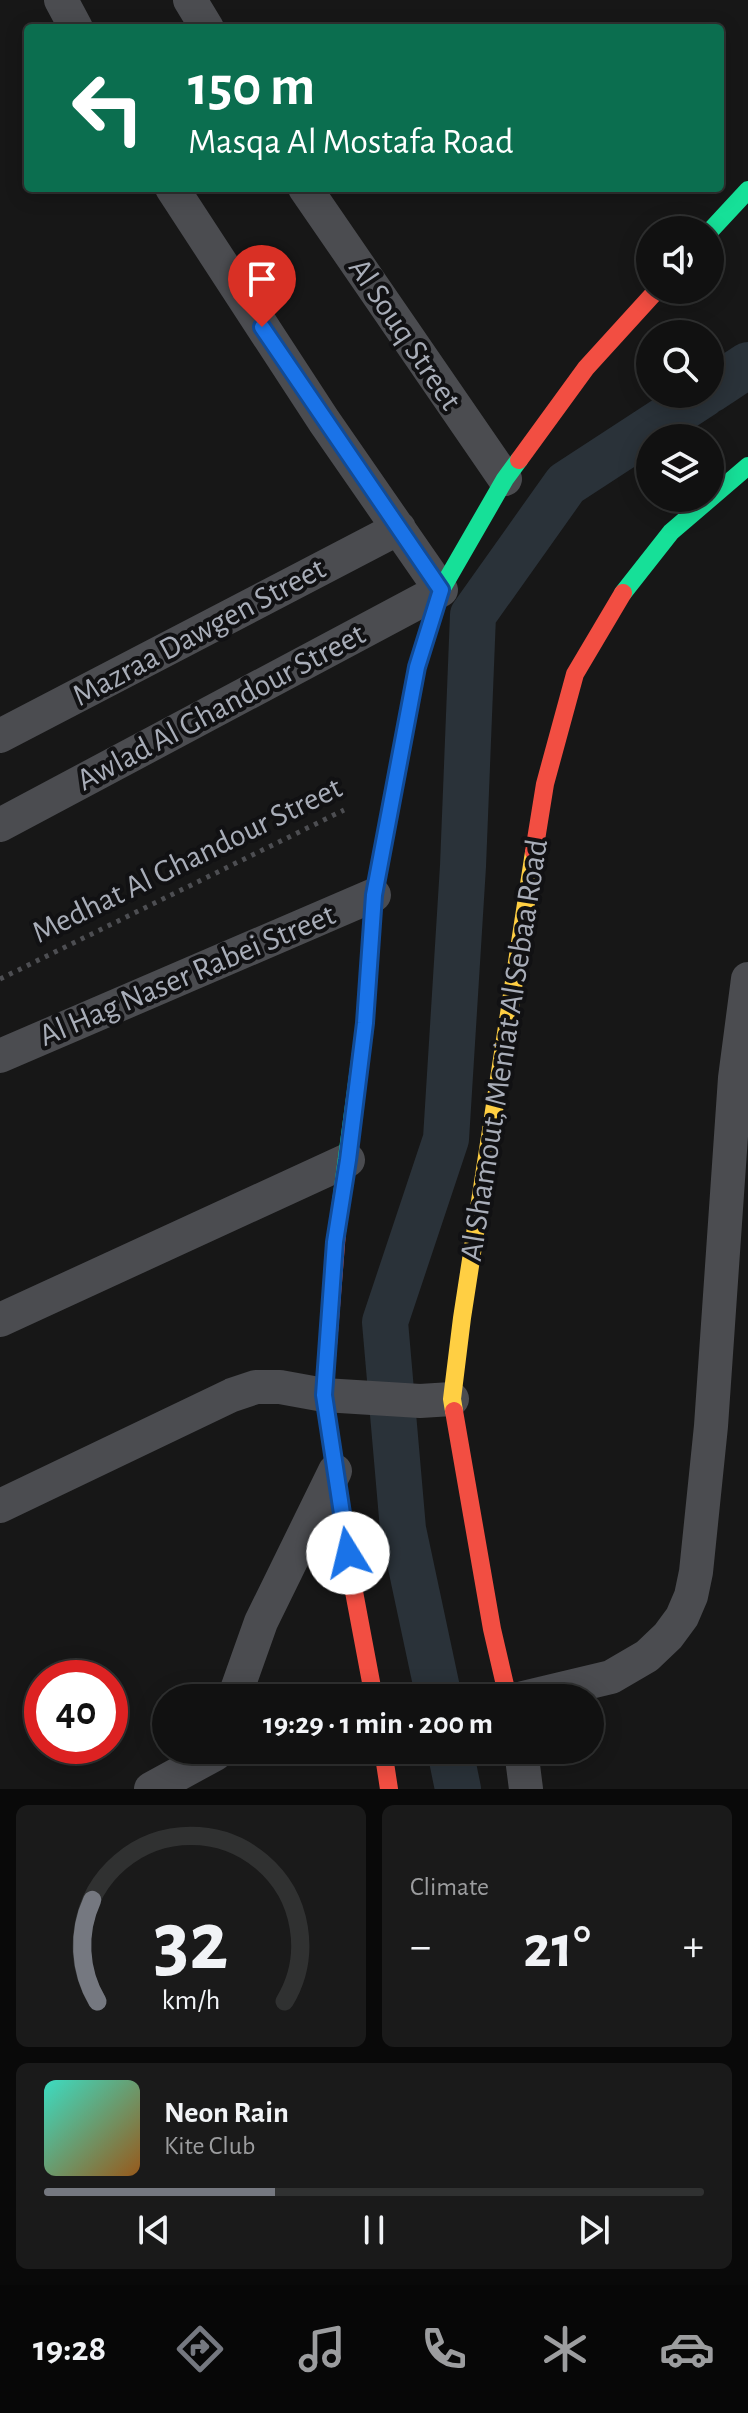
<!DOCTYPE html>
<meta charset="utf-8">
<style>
:root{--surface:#111;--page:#1a1a1a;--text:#f1f3f6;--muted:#9c9d9f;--line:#303131;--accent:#757880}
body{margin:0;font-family:"Alegreya Sans",sans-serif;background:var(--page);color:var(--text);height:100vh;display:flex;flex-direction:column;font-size:30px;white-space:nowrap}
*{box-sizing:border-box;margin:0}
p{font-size:26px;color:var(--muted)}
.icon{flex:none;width:44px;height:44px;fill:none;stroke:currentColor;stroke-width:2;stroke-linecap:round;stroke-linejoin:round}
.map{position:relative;height:1789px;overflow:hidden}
.drawer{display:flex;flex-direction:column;gap:16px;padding:16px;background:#090909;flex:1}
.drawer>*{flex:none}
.banner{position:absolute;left:24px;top:24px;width:700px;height:168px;border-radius:8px;box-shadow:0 4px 20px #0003,0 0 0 2px var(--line);background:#0b6e4f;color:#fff;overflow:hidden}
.fabs{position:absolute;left:636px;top:216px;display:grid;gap:16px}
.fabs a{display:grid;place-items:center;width:88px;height:88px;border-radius:50%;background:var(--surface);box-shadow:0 4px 20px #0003,0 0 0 2px var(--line);font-size:40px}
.speed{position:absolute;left:24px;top:1660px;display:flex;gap:16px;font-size:40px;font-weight:700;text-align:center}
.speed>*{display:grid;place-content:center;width:104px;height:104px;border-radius:50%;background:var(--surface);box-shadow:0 4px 20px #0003,0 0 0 2px var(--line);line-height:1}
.speed .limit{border:12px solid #d22;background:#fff;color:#111}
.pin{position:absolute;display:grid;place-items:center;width:68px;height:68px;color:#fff;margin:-82px -34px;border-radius:50% 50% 50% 0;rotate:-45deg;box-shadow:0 0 8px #0007}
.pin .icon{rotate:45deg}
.me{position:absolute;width:88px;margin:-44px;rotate:351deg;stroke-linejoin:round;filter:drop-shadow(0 0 6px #0008)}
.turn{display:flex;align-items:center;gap:28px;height:168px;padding:0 32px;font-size:36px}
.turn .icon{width:104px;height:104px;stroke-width:2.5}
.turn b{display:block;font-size:56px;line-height:68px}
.big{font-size:60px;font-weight:700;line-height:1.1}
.drawer .tile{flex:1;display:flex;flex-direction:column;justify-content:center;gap:12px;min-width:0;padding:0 28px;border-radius:12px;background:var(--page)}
.drawer .dial{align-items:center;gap:0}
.dial svg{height:208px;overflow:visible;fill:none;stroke:var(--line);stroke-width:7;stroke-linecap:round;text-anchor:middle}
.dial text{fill:var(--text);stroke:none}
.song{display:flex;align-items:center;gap:24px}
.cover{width:96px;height:96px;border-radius:12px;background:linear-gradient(135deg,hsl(170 70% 55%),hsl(30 70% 35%))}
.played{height:8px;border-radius:4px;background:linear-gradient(90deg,var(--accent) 35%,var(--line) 35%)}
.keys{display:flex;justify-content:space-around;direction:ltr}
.heat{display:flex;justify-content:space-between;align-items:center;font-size:44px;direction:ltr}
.drawer .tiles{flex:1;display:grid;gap:16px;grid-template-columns:1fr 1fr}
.tile:last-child{grid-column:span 2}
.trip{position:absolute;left:152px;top:1684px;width:452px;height:80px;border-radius:40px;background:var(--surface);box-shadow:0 4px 20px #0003,0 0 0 2px var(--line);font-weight:700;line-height:80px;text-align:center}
.tab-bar{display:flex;height:128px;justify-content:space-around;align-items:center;background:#070707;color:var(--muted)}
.tab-bar .icon{width:56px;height:56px}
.tab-bar .current{color:var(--accent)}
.tab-bar b{font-size:36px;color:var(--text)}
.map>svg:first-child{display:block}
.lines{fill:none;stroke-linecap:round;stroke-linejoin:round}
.canal{stroke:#2a3239;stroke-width:46}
.path{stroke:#4d4e52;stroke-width:5;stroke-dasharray:4 6;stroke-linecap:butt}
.street{stroke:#4b4c50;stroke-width:34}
.fast{stroke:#16e098;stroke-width:18}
.slow{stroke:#ffcf43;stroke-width:18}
.jam{stroke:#f24e42;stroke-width:18}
.route-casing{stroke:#114b97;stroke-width:20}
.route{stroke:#1a73e8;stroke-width:14}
.labels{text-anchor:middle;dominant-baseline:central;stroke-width:8;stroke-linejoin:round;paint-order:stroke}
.street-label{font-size:32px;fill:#a8adb8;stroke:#111113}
</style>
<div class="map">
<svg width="748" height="1789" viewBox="0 0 748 1789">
<rect width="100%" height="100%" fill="#171717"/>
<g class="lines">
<path class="canal" d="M710,390l38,-25
M439,1698l-36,-169 -18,-207 61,-183 17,-273 10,-251 93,-131 138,-90
M450,1750l8,39"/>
<path class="path" d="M0,979l344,-169"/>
<path class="street" d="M61,0l15,28
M190,0l17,28
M305,188l200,291
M0,736l399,-208
M0,825l441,-235 -117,-169 -152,-233
M0,1056l374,-161
M0,1320l348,-160
M0,1506l232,-111 24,-8h24l44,8 96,6 32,-2
M234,1698l27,-76 74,-151
M523,1698l88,-21 36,-21 21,-20 14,-19 9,-21 5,-24 15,-146 24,-348 13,-99
M521,1750l5,39
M151,1789l64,-35"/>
<path class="fast" d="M710,231l38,-41
M623,593l48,-61 77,-66
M337,1232l28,-209 9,-128 43,-228 24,-77 64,-111 14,-19"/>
<path class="slow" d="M454,1411l-2,-12 10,-81 72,-466"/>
<path class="jam" d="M519,460l67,-92 71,-78
M534,852l11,-68 30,-110 48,-81
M337,1232l-13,163 28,186 22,117
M454,1411l38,218 16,69
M383,1750l6,39"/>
</g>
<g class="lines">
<defs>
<path id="route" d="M262,327l179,263 -24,77 -43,228 -9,128 -17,137 -13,82 -11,153 24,158"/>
</defs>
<use href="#route" class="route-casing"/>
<use href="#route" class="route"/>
</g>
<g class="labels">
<g class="street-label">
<text transform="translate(405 334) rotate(56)">Al Souq Street</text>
<text transform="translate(199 632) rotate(-28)">Mazraa Dawgen Street</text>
<text transform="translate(221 707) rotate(-28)">Awlad Al Ghandour Street</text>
<text transform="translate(187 860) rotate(-26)">Medhat Al Ghandour Street</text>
<text transform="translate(187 975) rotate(-23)">Al Hag Naser Rabei Street</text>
<text transform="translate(504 1050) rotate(-81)">Al Shamout, Meniat Al Sebaa Road</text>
</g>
</g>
</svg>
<div class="fabs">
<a><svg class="icon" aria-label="sound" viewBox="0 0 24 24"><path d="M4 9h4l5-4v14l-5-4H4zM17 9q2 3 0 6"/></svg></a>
<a><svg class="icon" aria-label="search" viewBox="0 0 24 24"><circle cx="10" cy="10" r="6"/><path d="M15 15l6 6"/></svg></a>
<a><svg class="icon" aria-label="layers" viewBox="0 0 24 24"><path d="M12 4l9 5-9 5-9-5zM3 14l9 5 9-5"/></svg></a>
</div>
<div class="speed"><div class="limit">40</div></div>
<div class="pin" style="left:262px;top:327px;background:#d93025"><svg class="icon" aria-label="arrive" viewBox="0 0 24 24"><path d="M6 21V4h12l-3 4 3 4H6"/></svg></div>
<svg class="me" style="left:348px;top:1553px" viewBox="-20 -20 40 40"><circle r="19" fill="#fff"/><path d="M0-13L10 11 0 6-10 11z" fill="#1a73e8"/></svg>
<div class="trip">19:29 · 1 min · 200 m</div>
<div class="banner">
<div class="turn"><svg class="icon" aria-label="left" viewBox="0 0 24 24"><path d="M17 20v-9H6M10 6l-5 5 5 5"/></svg><div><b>150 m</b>Masqa Al Mostafa Road</div></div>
</div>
</div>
<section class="drawer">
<div class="tiles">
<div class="tile dial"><svg viewBox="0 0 100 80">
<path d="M14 69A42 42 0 1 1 86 69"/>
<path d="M14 69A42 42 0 0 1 12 30" stroke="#757880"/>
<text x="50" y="56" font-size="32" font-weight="700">32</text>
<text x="50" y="72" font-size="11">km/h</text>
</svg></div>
<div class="tile"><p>Climate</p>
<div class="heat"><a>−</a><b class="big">21°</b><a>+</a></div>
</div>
<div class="tile">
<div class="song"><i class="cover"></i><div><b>Neon Rain</b><p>Kite Club</p></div></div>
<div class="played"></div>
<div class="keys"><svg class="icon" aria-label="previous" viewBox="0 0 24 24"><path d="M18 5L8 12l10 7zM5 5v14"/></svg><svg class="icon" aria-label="pause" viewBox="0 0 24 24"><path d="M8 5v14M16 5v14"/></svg><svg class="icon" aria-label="next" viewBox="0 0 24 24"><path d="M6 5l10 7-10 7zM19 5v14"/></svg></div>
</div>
</div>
</section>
<nav class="tab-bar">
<b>19:28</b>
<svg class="icon current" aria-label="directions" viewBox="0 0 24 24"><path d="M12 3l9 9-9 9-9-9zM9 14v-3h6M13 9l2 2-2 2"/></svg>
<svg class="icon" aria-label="music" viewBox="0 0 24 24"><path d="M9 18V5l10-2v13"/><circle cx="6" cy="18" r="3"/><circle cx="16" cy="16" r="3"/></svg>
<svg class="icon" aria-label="phone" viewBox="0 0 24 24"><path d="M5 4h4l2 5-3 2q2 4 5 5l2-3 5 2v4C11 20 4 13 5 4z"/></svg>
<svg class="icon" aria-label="climate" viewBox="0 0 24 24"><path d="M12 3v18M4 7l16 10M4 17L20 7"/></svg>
<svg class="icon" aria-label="car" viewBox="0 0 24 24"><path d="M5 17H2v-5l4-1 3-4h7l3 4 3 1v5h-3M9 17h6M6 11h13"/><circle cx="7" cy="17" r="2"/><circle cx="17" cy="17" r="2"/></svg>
</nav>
